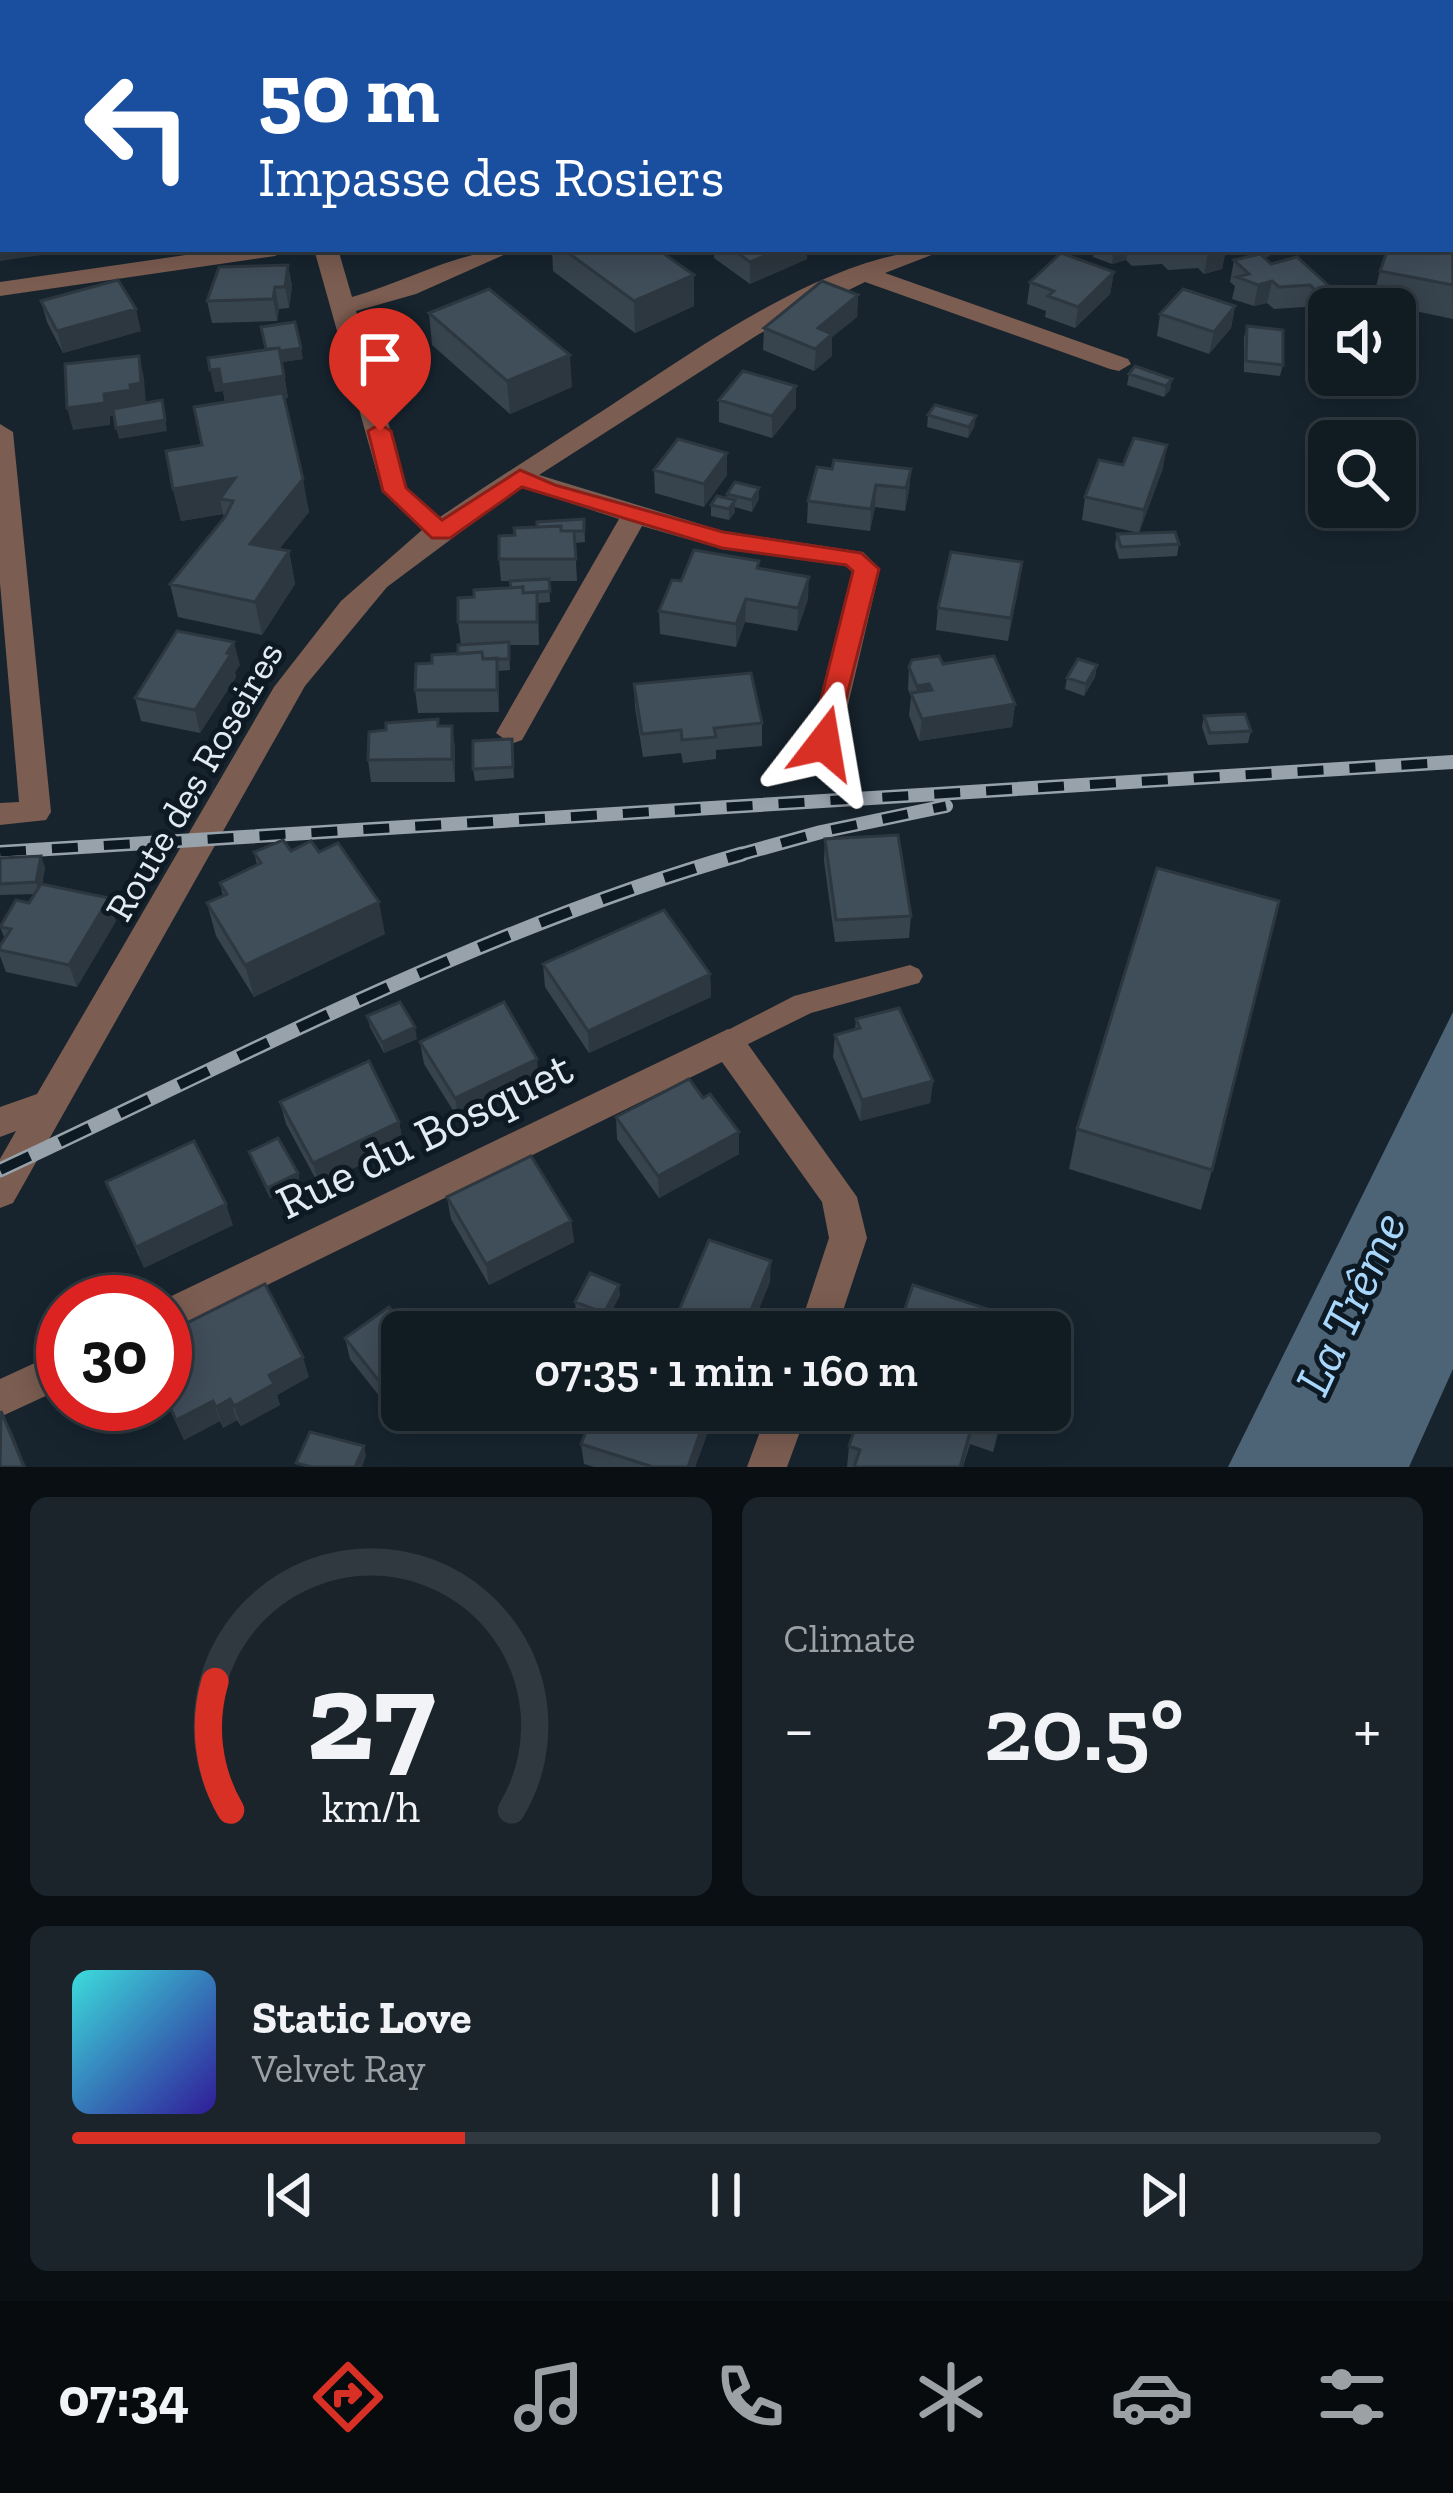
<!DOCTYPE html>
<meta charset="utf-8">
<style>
:root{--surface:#111b22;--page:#1a242a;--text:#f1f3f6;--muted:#9ca1a5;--line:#303940;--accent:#d93025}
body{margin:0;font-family:"Zilla Slab",serif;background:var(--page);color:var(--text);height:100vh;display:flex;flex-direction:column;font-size:45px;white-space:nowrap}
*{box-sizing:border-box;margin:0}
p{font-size:39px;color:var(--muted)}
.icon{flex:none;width:66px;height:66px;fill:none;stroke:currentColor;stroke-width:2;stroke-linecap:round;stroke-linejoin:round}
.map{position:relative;height:1467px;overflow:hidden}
.panel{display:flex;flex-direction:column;gap:30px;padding:30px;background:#090f13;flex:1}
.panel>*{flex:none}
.banner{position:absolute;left:0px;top:0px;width:1455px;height:252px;box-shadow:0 6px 30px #0003,0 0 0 3px var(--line);background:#1a4fa0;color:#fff;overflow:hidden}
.fabs{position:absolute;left:1308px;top:288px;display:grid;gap:24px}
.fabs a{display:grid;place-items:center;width:108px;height:108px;border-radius:18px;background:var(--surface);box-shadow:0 6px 30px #0003,0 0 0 3px var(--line);font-size:60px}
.speed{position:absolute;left:36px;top:1275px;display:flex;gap:24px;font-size:60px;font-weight:700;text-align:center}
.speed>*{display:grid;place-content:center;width:156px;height:156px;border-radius:50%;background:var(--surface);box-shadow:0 6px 30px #0003,0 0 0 3px var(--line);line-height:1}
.speed .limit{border:18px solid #d22;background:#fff;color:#111}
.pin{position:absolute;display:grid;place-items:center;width:102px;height:102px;color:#fff;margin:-123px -51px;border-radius:50% 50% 50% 0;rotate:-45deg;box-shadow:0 0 12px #0007}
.pin .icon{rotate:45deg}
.me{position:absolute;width:132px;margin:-66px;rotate:14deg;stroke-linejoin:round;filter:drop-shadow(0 0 9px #0008)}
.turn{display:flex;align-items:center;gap:42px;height:252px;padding:0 60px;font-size:54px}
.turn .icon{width:156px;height:156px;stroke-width:2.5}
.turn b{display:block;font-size:84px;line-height:102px}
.big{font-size:90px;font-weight:600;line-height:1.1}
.panel .widget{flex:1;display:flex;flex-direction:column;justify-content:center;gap:18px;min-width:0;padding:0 42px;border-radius:18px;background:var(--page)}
.panel .dial{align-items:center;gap:0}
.dial svg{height:312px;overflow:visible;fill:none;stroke:var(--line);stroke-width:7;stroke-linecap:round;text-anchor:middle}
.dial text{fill:var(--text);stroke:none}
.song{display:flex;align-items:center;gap:36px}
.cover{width:144px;height:144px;border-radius:18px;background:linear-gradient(135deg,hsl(180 70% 55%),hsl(250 70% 35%))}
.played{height:12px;border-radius:6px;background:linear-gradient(90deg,var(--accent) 30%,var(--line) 30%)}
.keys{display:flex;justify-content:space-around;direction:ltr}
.heat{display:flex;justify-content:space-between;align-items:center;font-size:66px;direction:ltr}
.panel .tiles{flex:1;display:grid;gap:30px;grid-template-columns:1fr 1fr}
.widget:last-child{grid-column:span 2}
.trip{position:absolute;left:381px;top:1311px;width:690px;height:120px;border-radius:18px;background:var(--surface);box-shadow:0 6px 30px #0003,0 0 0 3px var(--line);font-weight:600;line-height:120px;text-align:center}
.tabs{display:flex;height:192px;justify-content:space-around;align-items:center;background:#070b0e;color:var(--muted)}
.tabs .icon{width:84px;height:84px}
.tabs .on{color:var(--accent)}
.tabs b{font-size:54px;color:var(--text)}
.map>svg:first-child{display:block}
.water{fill:#4d6476}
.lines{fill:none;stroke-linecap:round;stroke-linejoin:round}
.service{fill:#7c5d51;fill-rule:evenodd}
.minor{fill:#7c5d51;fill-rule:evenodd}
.rail-far1-casing{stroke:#98a2ab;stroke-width:14}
.rail-casing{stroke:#98a2ab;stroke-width:15}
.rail-far1{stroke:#0d1a24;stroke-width:9;stroke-dasharray:26;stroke-linecap:butt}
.rail{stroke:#0d1a24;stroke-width:10;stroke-dasharray:33;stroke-linecap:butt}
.wall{fill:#37434d}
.shaded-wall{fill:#2d373f}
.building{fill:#404e5a;stroke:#2d373f;stroke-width:3}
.route{fill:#d93025;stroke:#8d1f18;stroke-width:3}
.labels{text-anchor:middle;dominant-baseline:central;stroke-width:10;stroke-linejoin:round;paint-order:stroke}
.street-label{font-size:39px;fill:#e2eaf2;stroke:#0d1a24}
.near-street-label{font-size:48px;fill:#e2eaf2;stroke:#0d1a24}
.near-water-label{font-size:51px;font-style:italic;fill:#a9d7fc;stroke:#0d1a24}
</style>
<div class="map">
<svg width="1453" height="1467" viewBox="0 0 1453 1467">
<rect width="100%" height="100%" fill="#17242e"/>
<path class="water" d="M1453,1012v357l-44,98h-181z"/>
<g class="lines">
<path class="service" d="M910,965l9,4 4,7 -4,7 -108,30 -83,41 -10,-3 -4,-8 4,-8 76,-39z"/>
<path class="minor" d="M1394,0h20v3h-20z
M227,249h60l-12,7 -275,40v-14z
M314,249h24l14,48c54,-15 108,-48 165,-48l-101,45 -60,17 51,177 33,29c56,-38 113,-74 170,-111 94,-61 225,-157 337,-157l-62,24 243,86 3,5 -12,7 -9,-2 -245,-87 -106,52 -220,141 184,56 140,21 17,17 -41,174 -4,8h-22l-4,-8 43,-172 -7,-5 -123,-17 -80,-23 -120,214 -11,4 -15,-11 123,-214 -98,-32 -134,100 -82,99 -292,517 -13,5v-49l16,-28 -16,6v-30l37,-13 237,-407 67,-86 81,-71 -40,-39z
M0,424l13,8 38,380 -5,8 -46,5v-22l19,-1 -19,-219z
M728,1029l12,4 117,164 10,41 -31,94h-38l31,-94 -7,-36 -100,-140 -557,273v-33h-6z
M63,1350v38l-63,29v-38z
M768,1410h40l-21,57h-40z"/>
<defs>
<path id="rail-far1" d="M0,852l1453,-90
M731,857l90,-25 125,-26"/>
<path id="rail" d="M0,1170c243,-113 483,-242 742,-316"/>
</defs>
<use href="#rail-far1" class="rail-far1-casing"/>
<use href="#rail" class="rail-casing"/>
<use href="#rail-far1" class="rail-far1"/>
<use href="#rail" class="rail"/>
</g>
<path class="wall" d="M1452,171l1,148 -81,-17 8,-31 72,-22z
M552,249h105l37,26v31l-59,27 -82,-62z
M714,249h93v10l-57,25 -36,-26z
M1094,249h132l-4,20 -18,5 -6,-6 -30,2 -6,-6 -30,2 -6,-6 -14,4 -19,-7z
M1244,249h37l-16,9 6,6 60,24 -5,22 -14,3 -7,-6 -31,2 -7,-6 -13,3 -22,-7 3,-13 -5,-4 4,-22 22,-5z
M288,265l4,21 -3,22 -10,1 -2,12 -65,2 -5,-22z
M1114,272l-4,22 -35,34 -30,-11 1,-6 -19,-7 3,-22z
M858,295l-1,22 -25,20v19l-18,15 -51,-21 1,-22z
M41,301l100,30 -78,22 -16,-31z
M1235,306l-4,22 -22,26 -52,-18 3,-22z
M429,313l143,74 -62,27 -78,-69z
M1247,326l36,39 -3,11 -36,-4v-35z
M208,358l95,1 -21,3 6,36h-4l25,114 -30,37 10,2 6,33 -33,51 -84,-18 -8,-33 54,-67 -1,-3 -42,7 -8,-32 29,-44 23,-43 -2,-11 -8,1z
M1129,374l43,5 -2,11 -6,7 -37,-12z
M719,400l77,8 -24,30 -53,-16z
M928,415l48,1 -2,11 -6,11 -41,-11z
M1123,465l40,3 -24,65 -57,-13 3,-23z
M911,469l-2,22 -4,20 -30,-4 -5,24 -63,-8 1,-22z
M654,470l73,5 -23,32 -49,-14z
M727,494l32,5 -7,13 -17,-5v5l-6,8 -18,-4v-11l16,-7z
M584,519l1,23 -10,1 2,38h-28l1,21 -12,1 1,42h-30l1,25 -12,1 1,41 -81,1 -3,-23 17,-27 26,-9 3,-9 -3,-23 16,-25 37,-9 -1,-7h-9l-2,-22 16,-24 22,-8z
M1117,534l62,10 -2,12 -58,3 -4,-13z
M759,568l49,31 -11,32 -52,-9 -9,25 -76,-13 -1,-23 22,-30z
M1019,585l-11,56 -72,-11 2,-22z
M943,664l72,40 -3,23 -93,14 -10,-26 2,-18 -3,-8 1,-22z
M240,665l-5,7 1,5 -36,56 -59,-12 -6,-23z
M1097,665l-2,12 -11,19 -19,-7 2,-11z
M634,684l128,39v23l-46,4v9l-33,4 -2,-10 -38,4 -8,-50z
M1204,716l47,15 -3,12 -40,2 -6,-18z
M439,726h13l3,22v34h-84l-3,-22z
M512,739l2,39 -39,3 -2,-12z
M825,839l86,77 -2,22 -74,4 -11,-81z
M291,851l94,83 -131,63 -38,-61 -9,-33 16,-7 -3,-13 37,-18 -3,-13z
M41,856l4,12 -3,17 74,36 -39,66 -71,-15 -6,-16v-10l5,-7 -5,-12 29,-24 6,-9 -35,1v-37z
M543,964l167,10 1,23 -122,56 -44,-66z
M367,1016l50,23 -33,14 -14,-26z
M856,1019l77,62 -3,22 -70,18 -27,-64 2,-22 20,-6z
M420,1042l119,39 -80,39 -35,-56z
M703,1098l36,34v22l-80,44 -42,-59 -1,-22z
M280,1102l119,20 4,22 -84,41 -33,-61z
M1077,1129l135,41 -11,40 -132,-41z
M249,1152l49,21 2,11 -30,14 -17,-35z
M106,1182l127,43 -89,43z
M447,1197l124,24 3,21 -85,43 -38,-66z
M620,1295l-15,29 -29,-12 -1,-10z
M402,1332v74l-9,-12 -9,8 -34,-43 -5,-21z
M165,1334l144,43 -32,18 3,10 -39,21 -4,-6 -14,8 -3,-7 -36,19 -19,-42z
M861,1410h144l-12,42 -23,-8 -7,23h-116l2,-21z
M715,1413l-20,54h-101l-10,-3 -3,-20z"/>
<path class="shaded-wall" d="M0,239h3v10h38l1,6 -42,6z
M781,249h26v10l-57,25v-22z
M1114,249h14l-2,11 -14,4z
M1222,249h4l-4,20 -18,5 4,-22z
M1266,249h15l-17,10z
M288,265l4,21 -3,22 -4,-21z
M1114,272l-4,22 -35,34 3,-21z
M694,275v31l-59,27 -1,-32z
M1272,281l-5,22 -13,3 4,-21z
M275,287l4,22 -2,12 -4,-22z
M1331,288l-5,22 -14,3 5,-21z
M858,295l-1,22 -25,20v19l-18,15 4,-43z
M1235,306l-4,22 -22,26 5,-22z
M136,309l5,22 -78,22 -6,-22z
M301,348l2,11 -34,5 -2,-11z
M570,355l2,32 -62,27 -3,-33z
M139,356l5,22 2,27 -10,7 -26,4v9l-37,5 -6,-22 63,-23z
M219,369l65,7 4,22 -62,9 -3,-16 -8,1 -5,-22z
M1172,379l-2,11 -6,7 2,-11z
M796,386v22l-24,30v-22z
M162,400l5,31 -48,8 -3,-11z
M976,416l-2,11 -6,11 1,-11z
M1167,445l-4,23 -24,65 5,-23z
M727,453v22l-23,32v-23z
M911,469l-2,22 -4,20 1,-23z
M235,478l-2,23 -13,-2 3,15 -42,7 -8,-32z
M303,479l6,33 -52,65 -7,-33z
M876,485l-1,22 -5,24 1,-22z
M759,488v11l-7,13v-12z
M735,500v12l-6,8v-11z
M289,551l6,33 -33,51 -7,-33z
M1022,562l-3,23 -11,56 3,-23z
M809,577l-1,22 -11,32 1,-23z
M746,599l-1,23 -9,25v-23z
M234,642l6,23 -5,7 1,5 -36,56 -5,-23z
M497,658l2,23v31l-2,-22z
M1097,665l-2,12 -11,19 2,-12z
M929,684l-2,23 -11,-3 1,-18z
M1015,704l-3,23 -93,14 3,-22z
M452,726l3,22v34l-3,-23z
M41,856l4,12 -5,26 -4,-12z
M109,898l7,23 -39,66 -8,-22z
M379,902l6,32 -131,63 -9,-32z
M710,974l1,23 -122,56 -1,-22z
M415,1027l2,12 -33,14 -2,-11z
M537,1059l2,22 -80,39 -4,-22z
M933,1081l-3,22 -70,18 2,-21z
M399,1122l4,22 -84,41 -6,-22z
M739,1132v22l-80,44 -1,-22z
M298,1173l2,11 -30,14 -3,-10z
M226,1204l7,21 -89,43 -8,-21z
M571,1221l3,21 -85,43 -3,-21z
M771,1261l-1,21 -20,50h-8z
M619,1285l1,10 -15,29 -1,-11z
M303,1357l6,20 -32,18 3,10 -39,21 -7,-20 35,-31z
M389,1374l4,20 -9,8 -5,-21z
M230,1399l7,21 -14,8 -7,-21z
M213,1401l7,20 -36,19 -8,-20z
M708,1410h7v3l-20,54h-7z
M1002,1410h3l-12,42 6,-30z
M1,1411l11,21 14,35h-2z
M975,1415l-12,52h-3z
M364,1446l2,10 -4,11h-7z"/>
<path class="building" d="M1452,199l1,86 -73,-14 8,-22h64z
M0,205h3v34h-3z
M563,249h94l37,26 -60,26z
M732,249h49l-31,13z
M1061,253l53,19 -36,35 -30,-11 6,-5 -24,-9z
M1260,254l11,10 26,-7 34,31 -14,4 -7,-7 -31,2 -7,-6 -14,4 -21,-8 12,-3 -15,-14z
M288,265l-3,22h-10l-2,12 -66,2 12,-34z
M118,280l18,29 -79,22 -16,-30z
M822,281l36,14 -40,33 14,6 -17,15 -51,-21z
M489,289l81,66 -63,26 -78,-68z
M1183,289l52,17 -21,26 -54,-18z
M295,322l6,26 -21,3 -1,-3 -13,1 -5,-22z
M1247,326l36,4v35l-37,-4z
M279,348l5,28 -62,9 -3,-16 -9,1 -2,-12z
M139,356l2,27 -11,2 1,5 -27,4 1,9 -38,5 -2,-44z
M1135,366l37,13 -6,7 -37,-12z
M743,371l53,15 -24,30 -53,-16z
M283,393l20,86 -53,65 39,7 -34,51 -85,-18 55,-67 8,-16 -13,-2 15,-21 -62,11 -7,-38 36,-6 -8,-38z
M162,400l3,20 -49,8 -3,-19z
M935,405l41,11 -7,11 -41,-12z
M1134,438l33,7 -23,65 -59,-13 14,-37 24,5z
M678,439l49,14 -23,31 -50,-14z
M834,460l77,9 -5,19 -30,-3 -5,24 -63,-8 9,-34 15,2z
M735,482l24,6 -7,12 -25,-6z
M717,496l18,4 -6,9 -18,-4z
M584,519v12h-23v-5l-24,1v-5z
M561,526v5h13l2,28h-77v-23l16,-1 -1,-7z
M1175,532l4,12 -58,3 -4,-13z
M694,550l65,11 -2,7 52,9 -11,31 -52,-9 -10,25 -77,-13 13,-31 9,1z
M951,552l71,10 -11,56 -73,-10z
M549,579l1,12 -27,2v-6l-12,1 -1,-7z
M523,587v6l14,-1v30h-79v-24l16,-1v-7z
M177,631l57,11 -7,11 4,1 -36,56 -60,-12z
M509,642v17h-26l-1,-7 -24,2v-9z
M482,652l1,7 14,-1v32h-82l1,-26 16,-1v-8z
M939,656l4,8 51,-8 21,48 -93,15 -11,-26 21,-3 -3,-6 -12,2 -8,-19 3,-7z
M1078,659l19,6 -11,19 -19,-6z
M751,673l11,50 -48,5 2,9 -34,3 -1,-10 -39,4 -8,-50z
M1245,714l6,17 -41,2 -6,-17z
M438,719v7h14v33l-84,1 1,-28 17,-2v-7z
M512,739l1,28 -40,2v-28z
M898,835l13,81 -75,4 -11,-81z
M283,840l8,11 20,-10 8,11 19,-9 41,59 -134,63 -38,-62 20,-9 -7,-11 41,-20 -7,-11z
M41,856l-5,26 -36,2v-26z
M1157,868l122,33 -67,269 -135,-41z
M41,884l68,14 -40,67 -69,-15v-4l11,-17 -11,-2 16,-27 13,3z
M664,910l46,64 -122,57 -45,-67z
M400,1002l15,25 -33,15 -15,-26z
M504,1002l33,57 -82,39 -35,-56z
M899,1008l34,73 -71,19 -27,-65 25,-7 -4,-9z
M369,1061l30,61 -86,41 -33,-61z
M689,1079l14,19 7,-4 29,38 -81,44 -42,-59z
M278,1138l20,35 -31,15 -18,-36z
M194,1141l32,63 -90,43 -30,-65z
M531,1156l40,65 -85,43 -39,-67z
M709,1240l62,21 -29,71h-91l7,-16 16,6z
M590,1273l29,12 -15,28 -29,-11z
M265,1284l38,73 -34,18 5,9 -40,22 -4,-7 -14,8 -3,-6 -37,19 -11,-25v-61z
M913,1285l115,37 -3,10h-128z
M389,1307l21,25h-8v54l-3,2 -10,-14 -10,7 -34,-43z
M595,1410h113l-20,57h-35l-72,-23z
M861,1410h141l-3,12 -24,-7 -15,52h-106l6,-17 -11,-4z
M1,1411l23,56h-24z
M310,1432l54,14 -9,21h-43l-16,-4z"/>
<path class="route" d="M380,424l11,7 15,57 36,32 78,-50 35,15 168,47 138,21 18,16 -46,181 -9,3 -14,-10 43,-172 -7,-6 -124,-17 -200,-61 -72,51h-18l-49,-47 -15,-60z"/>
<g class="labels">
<g class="street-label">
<text transform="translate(194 781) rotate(-60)">Route des Roseires</text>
</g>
<g class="near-street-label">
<text transform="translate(424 1135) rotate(-26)">Rue du Bosquet</text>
</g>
<g class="near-water-label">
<text transform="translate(1350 1303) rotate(-65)">La Trême</text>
</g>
</g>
</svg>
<div class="fabs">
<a><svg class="icon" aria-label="sound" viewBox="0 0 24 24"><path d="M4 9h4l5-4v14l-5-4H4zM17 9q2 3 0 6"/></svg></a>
<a><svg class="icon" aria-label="search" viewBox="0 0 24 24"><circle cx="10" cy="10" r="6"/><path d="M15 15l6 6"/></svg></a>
</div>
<div class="speed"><div class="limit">30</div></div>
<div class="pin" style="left:380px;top:431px;background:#d93025"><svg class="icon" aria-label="arrive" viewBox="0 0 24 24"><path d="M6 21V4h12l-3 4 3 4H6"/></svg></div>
<svg class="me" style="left:824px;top:743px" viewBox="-20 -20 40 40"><path d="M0-17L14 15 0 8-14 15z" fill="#d93025" stroke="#fff" stroke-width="4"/></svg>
<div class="trip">07:35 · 1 min · 160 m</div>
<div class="banner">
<div class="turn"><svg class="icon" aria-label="left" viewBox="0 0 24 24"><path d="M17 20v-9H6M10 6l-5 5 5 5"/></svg><div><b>50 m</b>Impasse des Rosiers</div></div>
</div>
</div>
<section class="panel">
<div class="tiles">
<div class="widget dial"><svg viewBox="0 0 100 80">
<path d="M14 69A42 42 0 1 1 86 69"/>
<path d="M14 69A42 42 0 0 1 10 36" stroke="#d93025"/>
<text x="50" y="56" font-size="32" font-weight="700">27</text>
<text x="50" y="72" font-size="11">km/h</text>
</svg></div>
<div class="widget"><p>Climate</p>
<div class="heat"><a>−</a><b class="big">20.5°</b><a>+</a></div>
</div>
<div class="widget">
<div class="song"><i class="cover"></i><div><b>Static Love</b><p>Velvet Ray</p></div></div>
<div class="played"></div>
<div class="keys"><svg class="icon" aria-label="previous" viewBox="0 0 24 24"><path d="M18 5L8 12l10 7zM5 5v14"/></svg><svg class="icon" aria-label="pause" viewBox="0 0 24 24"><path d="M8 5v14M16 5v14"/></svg><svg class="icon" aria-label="next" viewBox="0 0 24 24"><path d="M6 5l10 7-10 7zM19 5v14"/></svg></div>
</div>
</div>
</section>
<nav class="tabs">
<b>07:34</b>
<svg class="icon on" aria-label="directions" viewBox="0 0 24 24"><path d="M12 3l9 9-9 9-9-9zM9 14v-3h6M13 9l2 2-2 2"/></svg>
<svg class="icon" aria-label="music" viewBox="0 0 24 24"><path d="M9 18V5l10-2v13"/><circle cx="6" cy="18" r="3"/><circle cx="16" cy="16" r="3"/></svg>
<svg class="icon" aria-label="phone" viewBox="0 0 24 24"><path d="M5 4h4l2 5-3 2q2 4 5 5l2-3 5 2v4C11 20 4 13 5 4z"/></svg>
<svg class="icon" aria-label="climate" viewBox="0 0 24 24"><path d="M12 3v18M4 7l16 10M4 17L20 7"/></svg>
<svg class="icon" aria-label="car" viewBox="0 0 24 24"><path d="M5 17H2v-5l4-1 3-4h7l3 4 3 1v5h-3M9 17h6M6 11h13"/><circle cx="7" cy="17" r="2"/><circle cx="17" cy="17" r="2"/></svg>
<svg class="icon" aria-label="filters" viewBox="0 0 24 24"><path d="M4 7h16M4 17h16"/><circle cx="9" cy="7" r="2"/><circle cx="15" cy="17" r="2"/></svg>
</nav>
